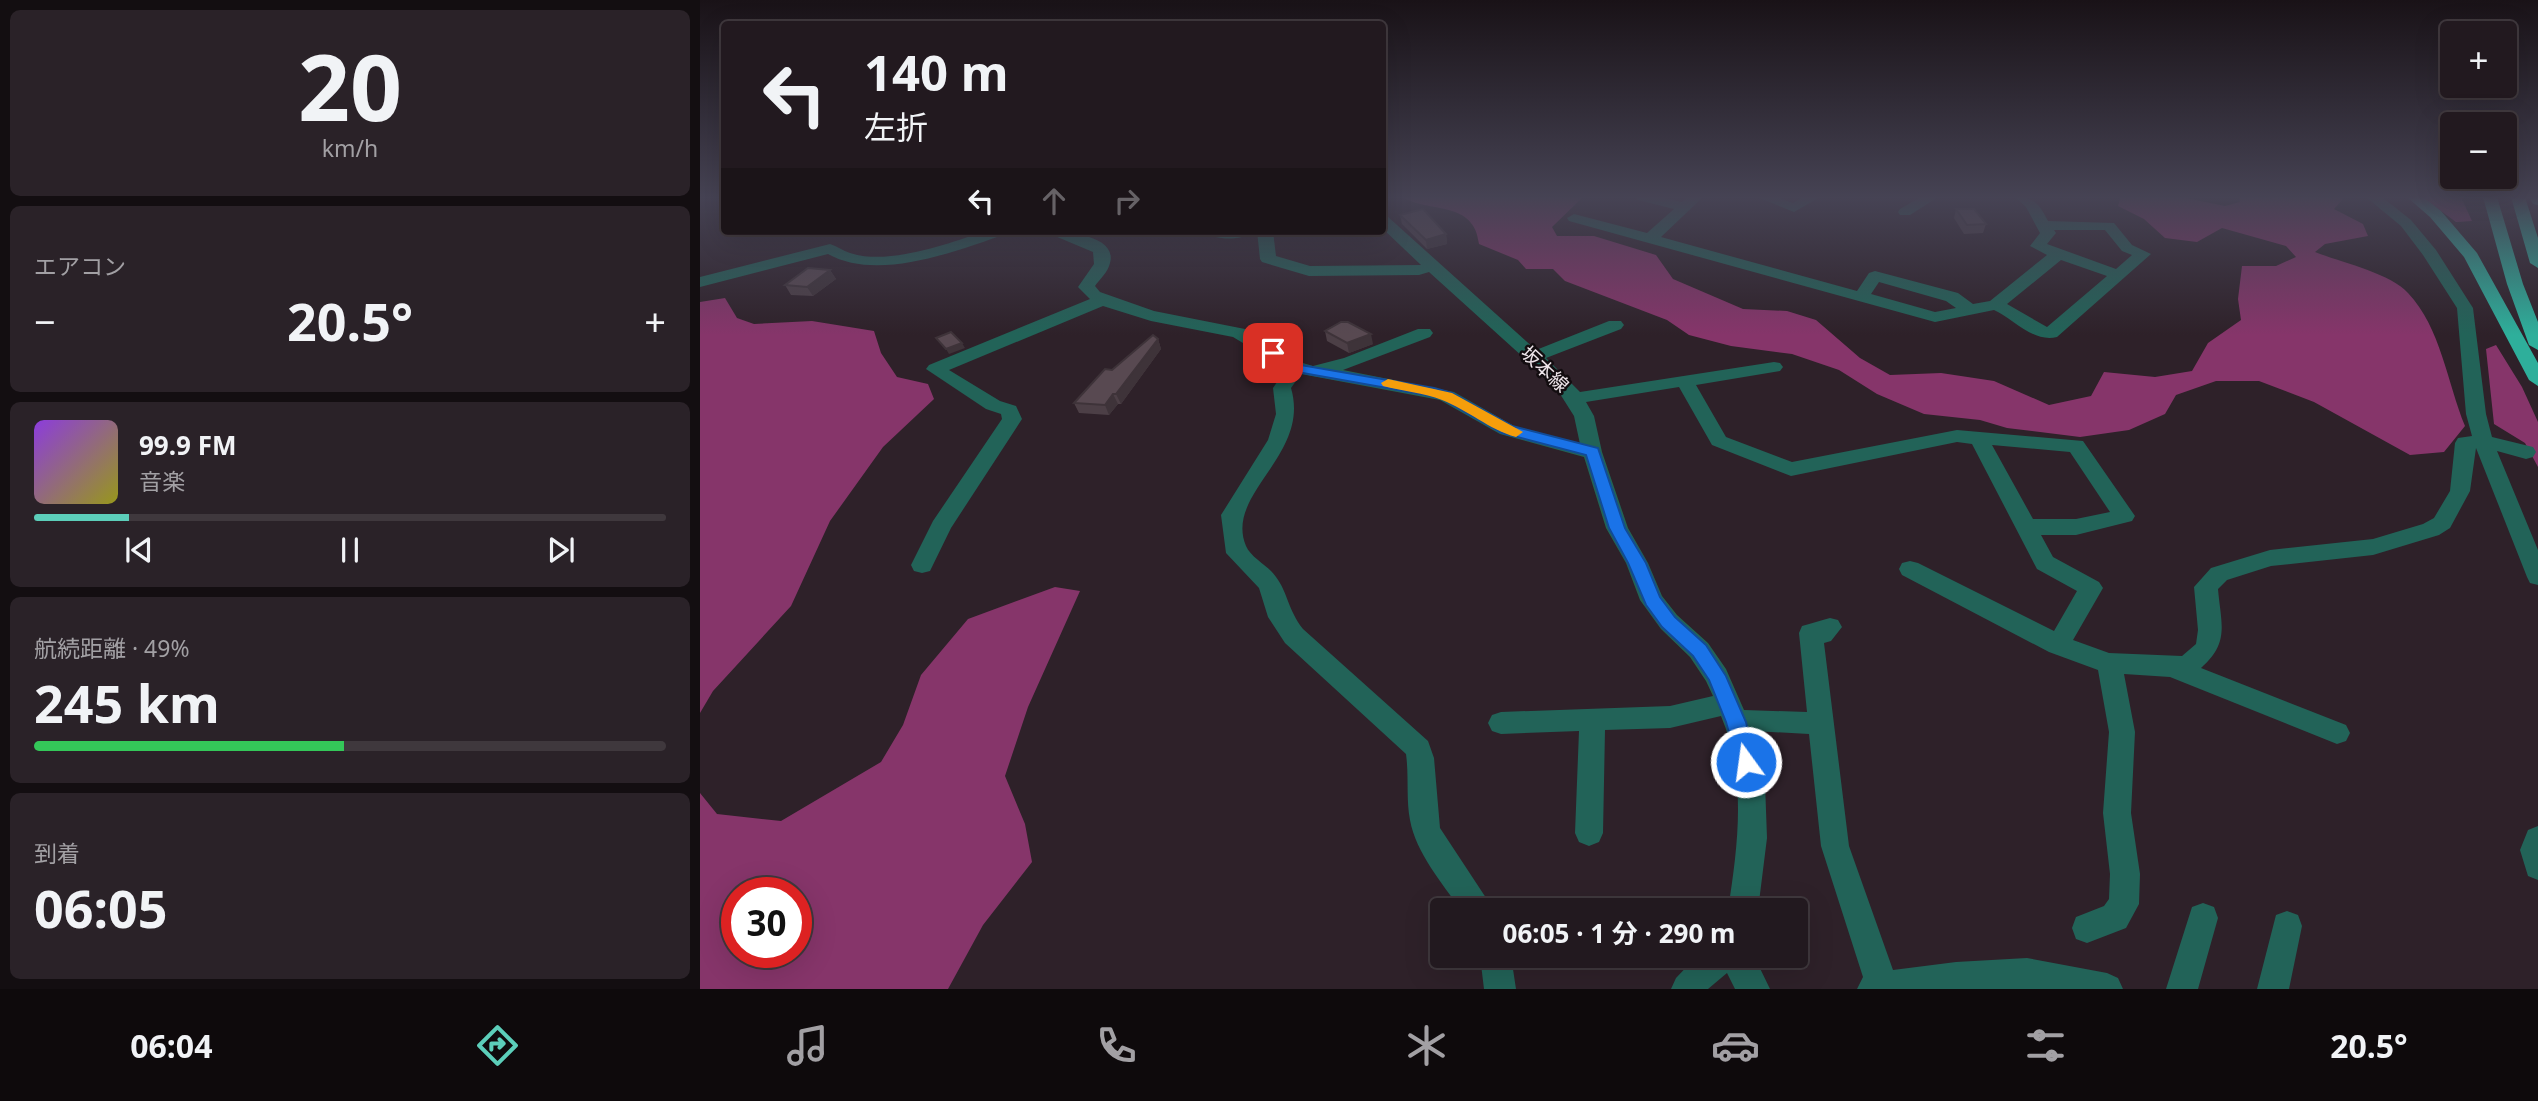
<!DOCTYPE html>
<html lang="ja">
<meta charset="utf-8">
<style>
:root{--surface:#22191f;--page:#2a2228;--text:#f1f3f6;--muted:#a2a0a4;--line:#3f383d;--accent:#5cceba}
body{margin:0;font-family:"Noto Sans","Noto Sans JP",sans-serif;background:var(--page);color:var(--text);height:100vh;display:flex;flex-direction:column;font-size:26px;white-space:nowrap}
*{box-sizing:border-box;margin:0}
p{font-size:23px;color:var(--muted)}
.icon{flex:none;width:38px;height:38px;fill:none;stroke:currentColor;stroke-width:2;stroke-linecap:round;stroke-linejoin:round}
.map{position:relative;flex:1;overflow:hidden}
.details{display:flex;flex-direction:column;gap:10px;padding:10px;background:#130e11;width:700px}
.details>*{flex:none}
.hud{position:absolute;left:21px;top:21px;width:665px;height:214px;border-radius:7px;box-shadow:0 7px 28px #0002,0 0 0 2px var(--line);background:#22191f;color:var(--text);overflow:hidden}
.fabs{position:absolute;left:1740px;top:21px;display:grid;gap:14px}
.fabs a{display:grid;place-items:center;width:77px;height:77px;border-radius:7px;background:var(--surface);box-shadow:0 7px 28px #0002,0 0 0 2px var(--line);font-size:35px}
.speed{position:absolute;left:21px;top:877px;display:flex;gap:14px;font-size:35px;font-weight:700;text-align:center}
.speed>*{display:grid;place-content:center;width:91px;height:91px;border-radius:50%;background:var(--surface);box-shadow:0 7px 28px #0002,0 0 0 2px var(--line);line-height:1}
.speed .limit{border:10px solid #d22;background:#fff;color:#111}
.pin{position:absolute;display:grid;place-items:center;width:60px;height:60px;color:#fff;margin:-30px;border-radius:14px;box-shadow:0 4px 10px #0006}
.me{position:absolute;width:77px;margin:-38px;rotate:346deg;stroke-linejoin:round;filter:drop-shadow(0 0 5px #0008)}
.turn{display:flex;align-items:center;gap:24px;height:147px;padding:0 28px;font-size:32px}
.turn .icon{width:91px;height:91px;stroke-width:2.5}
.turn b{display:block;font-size:49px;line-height:60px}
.lanes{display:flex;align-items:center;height:66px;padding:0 28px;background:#0003;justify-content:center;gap:35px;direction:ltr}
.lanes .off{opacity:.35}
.big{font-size:52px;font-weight:700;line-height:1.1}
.details .tile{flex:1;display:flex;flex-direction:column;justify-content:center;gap:10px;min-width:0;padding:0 24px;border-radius:10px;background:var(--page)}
.details .dial{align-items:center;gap:0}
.dial b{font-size:91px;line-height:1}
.song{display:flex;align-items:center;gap:21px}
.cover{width:84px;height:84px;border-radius:10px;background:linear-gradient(135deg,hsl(270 70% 55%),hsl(60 70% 35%))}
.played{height:7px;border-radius:4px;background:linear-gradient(90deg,var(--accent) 15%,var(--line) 15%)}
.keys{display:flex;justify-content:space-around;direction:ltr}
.heat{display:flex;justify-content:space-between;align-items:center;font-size:38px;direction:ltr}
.charge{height:10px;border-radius:5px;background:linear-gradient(90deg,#34c759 49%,var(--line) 0)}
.trip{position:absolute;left:730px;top:898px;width:378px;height:70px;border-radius:7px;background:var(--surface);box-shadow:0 7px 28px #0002,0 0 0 2px var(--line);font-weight:700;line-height:70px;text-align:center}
.menu{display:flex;height:112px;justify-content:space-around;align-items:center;background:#0e0a0c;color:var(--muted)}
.menu .icon{width:49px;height:49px}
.menu .selected{color:var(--accent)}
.menu b{font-size:32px;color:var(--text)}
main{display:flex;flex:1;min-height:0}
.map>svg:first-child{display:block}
.forest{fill:#86356a;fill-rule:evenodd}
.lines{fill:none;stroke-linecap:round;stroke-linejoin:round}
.street{fill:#226358;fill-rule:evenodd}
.highway{fill:#2eaf9b;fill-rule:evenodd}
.wall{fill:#4c3f46}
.shaded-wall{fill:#3e3339}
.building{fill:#584951;stroke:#3e3339;stroke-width:2}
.route{fill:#1a73e8;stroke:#114b97;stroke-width:2}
.slow{fill:#f59e0b}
.labels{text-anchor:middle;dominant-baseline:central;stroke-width:5;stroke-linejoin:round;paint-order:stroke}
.street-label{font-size:19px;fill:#eee5ea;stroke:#130d10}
</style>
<main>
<section class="details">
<div class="tile dial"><b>20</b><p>km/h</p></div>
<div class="tile"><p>エアコン</p>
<div class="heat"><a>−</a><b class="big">20.5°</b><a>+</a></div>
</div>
<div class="tile">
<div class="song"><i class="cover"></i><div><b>99.9 FM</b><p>音楽</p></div></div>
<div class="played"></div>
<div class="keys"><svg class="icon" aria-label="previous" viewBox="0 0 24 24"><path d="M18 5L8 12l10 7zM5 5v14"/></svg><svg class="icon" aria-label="pause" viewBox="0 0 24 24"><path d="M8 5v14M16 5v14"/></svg><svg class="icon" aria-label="next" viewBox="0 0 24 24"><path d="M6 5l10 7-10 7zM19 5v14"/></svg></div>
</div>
<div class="tile"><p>航続距離 · 49%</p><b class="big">245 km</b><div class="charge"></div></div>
<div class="tile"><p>到着</p><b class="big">06:05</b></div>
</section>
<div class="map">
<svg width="1838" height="989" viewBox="0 0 1838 989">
<rect width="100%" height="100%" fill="#2e2129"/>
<path class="forest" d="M702,197h181l-31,30 5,9h37l62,19 17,24 70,30 44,2 29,9 44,38 30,17 51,-2 53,8 55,24 42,-9 13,-24 51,5 37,-6 16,-28 33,-23 -3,-21 4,-33h34l20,-9 -10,-11 -64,-18 -25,14 -32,-4 -21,-19 -26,-13 2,-8 61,-1 44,9 15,-4 -1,-5h101l3,2 -9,10 29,15 5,12 -43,8 -10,8c25,10 75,21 93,41 33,35 39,89 57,133l-21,26 -34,3 -96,-53 -55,-21h-43l-40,14 -11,19 -36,16 -49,7 -73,-9 -27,-8 -56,-6 -47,-20 -38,-24 -47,-16 -61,-8 -42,-11 -22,-15 -102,-39 -12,-12h-27l-8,-9 -39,-16c-4,-44 -51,-31 -77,-47z
M1722,197h39l11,24 -16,1z
M25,298l12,20 17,6 58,-3 62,10 7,22 16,24 31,7 6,15 -51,48 -53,74 -39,85 -78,85 -13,22v-411z
M1796,345l26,42 16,35v45l-13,-24 -31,-19 -8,-75z
M355,587l25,4 -52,116 -23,69 20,48 7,38 -49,63 -35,64h-248v-196l17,21 64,7 100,-59 22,-37 18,-50 47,-56zM96,892v60h-59v-60z"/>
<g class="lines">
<path class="street" d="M936,197h24l22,5 6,-5h15l-42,40 196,54 12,-18 6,-2 83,22 15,11 17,-3 57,-46 -17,-9 10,-13 -14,-26 -11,-10c20,0 24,7 33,24l66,2 18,22 19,9 -94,83c-24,6 -43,-18 -63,-27l-59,12 -366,-101 -2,-3 7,-4 73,19 27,-24 -36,-9zM1354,230h51l17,21 10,4 -16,14 -69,-25 9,-11zM1361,260l46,16 -60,51 -40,-23zM1179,282l67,19 10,7 -21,4 -64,-18z
M1057,197h20l16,6 10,-6h17l-26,15z
M1221,197h17l-28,18h-10l-2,-3 2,-3z
M1666,197h16l29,23 25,30 37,58 13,106 6,23 41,10 3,5 -3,5 -7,2 -29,-8 41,99v35l-8,-2 -3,-6 -51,-129 -6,43 -20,37 -11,7 -66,20 -102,11 -44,14 -9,9c3,35 12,54 -17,79l145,57 4,8 -4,8 -9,3 -167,-67 -46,-3 11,58 -4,81 9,61 -1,30 -13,24 -39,15 -11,-4 -4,-11 4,-11 28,-11 5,-7 1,-25 -7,-61 6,-81 -11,-62 -49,-18 -147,-77 -3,-6 3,-6 8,-2 8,2 136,68 23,-40 -40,-22 -65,-125 -15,-2 -166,34 -79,-31 -33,-58 -93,15 8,14 8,36 26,76 20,35 14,33 15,19 31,28 18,26 18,41 63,2 -8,-79 3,-7c10,-3 18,-5 28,-8l8,2 4,7 -11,14 -7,2 25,203 44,124 63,-8 71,-4 80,15 11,5 5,11h-266l6,-12 -42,-131 -12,-112 -57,-3 13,52 2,55 -9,72h-30c10,-65 19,-132 -7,-194l-51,12 -65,2 -2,103 -4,9 -10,4 -10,-4 -4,-9 4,-102 -78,3 -9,-3 -4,-8 4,-8 9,-3 169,-6 43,-10 -7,-15 -16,-24 -29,-28 -21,-29 -14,-37 -20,-35 -22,-71 -84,-23 -60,-34 -139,-26 -10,14c20,68 -67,105 -45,158 5,12 23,20 30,31 12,16 12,33 27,52l125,112 6,17 6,70 54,82h-33c-19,-27 -45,-57 -51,-90 -4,-21 -1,-44 -4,-66l-121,-111 -17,-26 -9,-29 -33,-35 -5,-38 47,-75 8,-26 -3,-26 13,-19 -53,-32 -82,-16 -48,-15 -154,64 51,31 16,5 6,13 -71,109 -21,43 -8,2 -8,-2 -3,-6 22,-44 69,-102 -1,-5 -15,-5 -60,-40 3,-4 161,-66 -12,-12 16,-23 -1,-12 -50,-21c18,0 75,3 67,32 -2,9 -10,16 -15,23l5,6 54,19 91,18 51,32 17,5 31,-8 74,-29h12l3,4 -3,4 -87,33 111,22 60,34 66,18 -6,-28 -19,-30 -126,-114 -10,3 -110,1 -47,-14 -2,-3 -3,-28h16l3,25 34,10 111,-1 -39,-37v-13l5,1 149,134 73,-29h12l3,4 -3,4 -75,29 34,34 194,-30 6,1 3,4 -3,4 -84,14 30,52 66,25 165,-32 126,11 52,75 -3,5 -56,14h-35l12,22 46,25 4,6 -30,52 36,13 73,3 14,-12 2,-14 -4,-43 17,-19 59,-18 103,-11 50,-15 11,-6 16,-27 5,-48 3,-5 14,-2 -6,-22 -9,-106 -34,-53 -22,-29zM1292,445l78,7 40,60 -34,7h-43z
M286,231h23l-3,3c-50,17 -128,48 -178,20l-128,33v-10l130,-33c7,2 13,7 20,9 38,13 100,-10 136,-22z
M504,231h50c-11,10 -39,10 -50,0z
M1838,826v54l-10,-4 -8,-26 8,-20z
M1503,903l11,4 4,11 -20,71h-32l26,-82z
M1587,911l11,4 4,11 -13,63h-32l19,-74z
M780,956h31l5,33h-32z
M997,956h57l16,33h-35l-8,-16 -19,16h-37l5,-11z"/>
<path class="highway" d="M1707,197h16l18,14 36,42 61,110v23l-9,-6 -65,-123 -34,-40z
M1783,197h14l26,87 15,38v28l-9,-5 -22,-61z
M1811,197h14l13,41v30l-8,-5z
M1829,197h9v8l-5,-1z"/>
</g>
<path class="wall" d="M1256,209l30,15 -3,9 -19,1 -10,-16z
M700,215l46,19 1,10 -20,5 -25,-25z
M130,270l6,9 -23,17 -22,-1 -6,-10z
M625,331l48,13 -24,9 -22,-12z
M458,339l3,10 -40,55h-3l-9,11 -30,-2 -5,-10 38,-33z"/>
<path class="shaded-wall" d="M746,234l1,10 -20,5 -1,-9z
M130,270l6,9 -23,17 -6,-9z
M671,334l2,10 -24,9 -2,-10z
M458,339l3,10 -40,55 -5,-10z
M262,343l3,5 -16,6 -3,-5z
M413,394l5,10 -9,11 -4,-10z"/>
<path class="building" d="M723,209l23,25 -20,6 -26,-25z
M1256,209h18l12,15 -19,1z
M108,268l22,2 -23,17 -22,-2z
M641,322h7l23,12 -24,9 -22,-12z
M251,332l11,11 -16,6 -10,-11z
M453,335l5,4 -42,55h-3l-8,11 -31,-2 31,-34 7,1z"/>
<linearGradient id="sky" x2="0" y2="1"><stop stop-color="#191217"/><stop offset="0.59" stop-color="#464354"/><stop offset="1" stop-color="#464354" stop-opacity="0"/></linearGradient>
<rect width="1838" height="335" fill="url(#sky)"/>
<path class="route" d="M573,349l28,16 133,23 18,5 60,33 86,22 27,80 21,35 14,34 15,20 31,28 20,31 20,46 10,40 -3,7 -7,2 -7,-2 -13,-47 -17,-42 -16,-24 -31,-29 -16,-22 -18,-42 -19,-35 -23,-73 -84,-22 -60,-34 -16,-4 -129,-23 -29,-16v-6z"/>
<path class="slow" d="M688,379l64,14 71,39 -7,5c-28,-8 -48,-27 -74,-37 -18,-7 -40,-9 -59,-14l-2,-3z"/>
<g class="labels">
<g class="street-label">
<text transform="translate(845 369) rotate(43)">坂本線</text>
</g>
</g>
</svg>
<div class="fabs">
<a>+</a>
<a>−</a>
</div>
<div class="speed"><div class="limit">30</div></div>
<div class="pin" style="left:573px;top:353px;background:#d93025"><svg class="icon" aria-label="arrive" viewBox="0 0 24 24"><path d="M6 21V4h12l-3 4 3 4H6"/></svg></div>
<svg class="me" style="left:1046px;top:762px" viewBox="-20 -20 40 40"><circle r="17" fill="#1a73e8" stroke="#fff" stroke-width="3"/><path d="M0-11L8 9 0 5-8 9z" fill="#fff"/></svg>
<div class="trip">06:05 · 1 分 · 290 m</div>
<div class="hud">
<div class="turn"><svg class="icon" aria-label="left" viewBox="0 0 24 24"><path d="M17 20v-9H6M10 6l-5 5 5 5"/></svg><div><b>140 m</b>左折</div></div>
<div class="lanes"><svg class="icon" aria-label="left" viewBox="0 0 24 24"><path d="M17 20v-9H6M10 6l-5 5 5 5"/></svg><svg class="icon off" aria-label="ahead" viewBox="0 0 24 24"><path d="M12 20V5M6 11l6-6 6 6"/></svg><svg class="icon off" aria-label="right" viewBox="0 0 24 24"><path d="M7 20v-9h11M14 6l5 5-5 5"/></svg></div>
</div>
</div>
</main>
<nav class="menu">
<b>06:04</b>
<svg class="icon selected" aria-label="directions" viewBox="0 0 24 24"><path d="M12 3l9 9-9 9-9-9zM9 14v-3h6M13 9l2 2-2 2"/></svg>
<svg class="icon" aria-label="music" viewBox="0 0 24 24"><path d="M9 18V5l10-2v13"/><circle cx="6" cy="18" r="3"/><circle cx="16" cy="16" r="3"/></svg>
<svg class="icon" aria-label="phone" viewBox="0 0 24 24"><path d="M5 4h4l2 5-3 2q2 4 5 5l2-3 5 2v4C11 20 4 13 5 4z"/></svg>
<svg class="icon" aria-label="climate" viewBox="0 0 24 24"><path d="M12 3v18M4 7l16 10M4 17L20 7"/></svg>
<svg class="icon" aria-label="car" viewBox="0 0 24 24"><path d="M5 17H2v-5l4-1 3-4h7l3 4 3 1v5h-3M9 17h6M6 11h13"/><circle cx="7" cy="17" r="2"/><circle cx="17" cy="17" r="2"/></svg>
<svg class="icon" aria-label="filters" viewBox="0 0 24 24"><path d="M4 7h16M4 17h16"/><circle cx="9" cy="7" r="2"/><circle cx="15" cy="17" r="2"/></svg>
<b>20.5°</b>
</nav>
